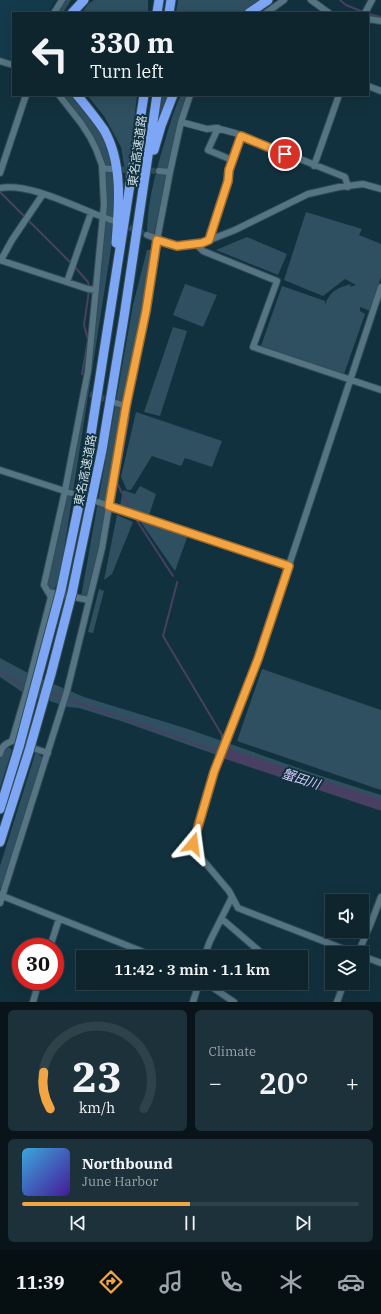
<!DOCTYPE html>
<meta charset="utf-8">
<style>
:root{--surface:#0e252e;--page:#1c313a;--text:#f1f3f6;--muted:#9ba5aa;--line:#2e424a;--accent:#f3a443}
body{margin:0;font-family:"IBM Plex Serif","Noto Sans JP",serif;background:var(--page);color:var(--text);height:100vh;display:flex;flex-direction:column;font-size:15px;white-space:nowrap}
*{box-sizing:border-box;margin:0}
p{font-size:13px;color:var(--muted)}
.icon{flex:none;width:22px;height:22px;fill:none;stroke:currentColor;stroke-width:2;stroke-linecap:round;stroke-linejoin:round}
.map{position:relative;height:1002px;overflow:hidden}
.side{display:flex;flex-direction:column;gap:8px;padding:8px;background:#081419;flex:1}
.side>*{flex:none}
.top-card{position:absolute;left:12px;top:12px;width:357px;height:84px;border-radius:0px;box-shadow:0 4px 16px #0002,0 0 0 1px var(--line);background:#0e252e;color:var(--text);overflow:hidden}
.tools{position:absolute;left:325px;top:894px;display:grid;gap:8px}
.tools a{display:grid;place-items:center;width:44px;height:44px;border-radius:0px;background:var(--surface);box-shadow:0 4px 16px #0002,0 0 0 1px var(--line);font-size:20px}
.speed{position:absolute;left:12px;top:938px;display:flex;gap:8px;font-size:20px;font-weight:700;text-align:center}
.speed>*{display:grid;place-content:center;width:52px;height:52px;border-radius:50%;background:var(--surface);box-shadow:0 4px 16px #0002,0 0 0 1px var(--line);line-height:1}
.speed .limit{border:6px solid #d22;background:#fff;color:#111}
.pin{position:absolute;display:grid;place-items:center;width:34px;height:34px;color:#fff;margin:-17px;border:2px solid #fff;border-radius:50%;box-shadow:0 1px 4px #0007}
.me{position:absolute;width:44px;margin:-22px;rotate:16deg;stroke-linejoin:round;filter:drop-shadow(0 0 3px #0008)}
.turn{display:flex;align-items:center;gap:14px;height:84px;padding:0 12px;font-size:18px}
.turn .icon{width:52px;height:52px;stroke-width:2.5}
.turn b{display:block;font-size:28px;line-height:34px}
.big{font-size:30px;font-weight:600;line-height:1.1}
.side .tile{flex:1;display:flex;flex-direction:column;justify-content:center;gap:6px;min-width:0;padding:0 14px;border-radius:6px;background:var(--page)}
.side .dial{align-items:center;gap:0}
.dial svg{height:104px;overflow:visible;fill:none;stroke:var(--line);stroke-width:7;stroke-linecap:round;text-anchor:middle}
.dial text{fill:var(--text);stroke:none}
.song{display:flex;align-items:center;gap:12px}
.cover{width:48px;height:48px;border-radius:6px;background:linear-gradient(135deg,hsl(200 70% 55%),hsl(260 70% 35%))}
.played{height:4px;border-radius:2px;background:linear-gradient(90deg,var(--accent) 50%,var(--line) 50%)}
.keys{display:flex;justify-content:space-around;direction:ltr}
.heat{display:flex;justify-content:space-between;align-items:center;font-size:22px;direction:ltr}
.side .tiles{flex:1;display:grid;gap:8px;grid-template-columns:1fr 1fr}
.tile:last-child{grid-column:span 2}
.trip{position:absolute;left:76px;top:950px;width:232px;height:40px;border-radius:0px;background:var(--surface);box-shadow:0 4px 16px #0002,0 0 0 1px var(--line);font-weight:600;line-height:40px;text-align:center}
.dock{display:flex;height:64px;justify-content:space-around;align-items:center;background:#060f12;color:var(--muted)}
.dock .icon{width:28px;height:28px}
.dock .selected{color:var(--accent)}
.dock b{font-size:18px;color:var(--text)}
.map>svg:first-child{display:block}
.built{fill:#133b4c}
.green{fill:#2f5060}
.lines{fill:none;stroke-linecap:round;stroke-linejoin:round}
.stream{stroke:#484063;stroke-width:2}
.river{stroke:#484063;stroke-width:11}
.minor-tunnel{stroke:#2e4b57;stroke-width:6;stroke-dasharray:6 3;stroke-linecap:butt}
.minor-casing{stroke:#354b57;stroke-width:8}
.highway-casing{stroke:#354b57;stroke-width:11}
.minor{stroke:#557584;stroke-width:6}
.highway{stroke:#7da7f5;stroke-width:9}
.highway-bridge-casing{stroke:#354b57;stroke-width:11;stroke-linecap:butt}
.highway-bridge{stroke:#7da7f5;stroke-width:9}
.route-casing{stroke:#9e6b2c;stroke-width:10}
.route{stroke:#f3a443;stroke-width:7}
.labels{text-anchor:middle;dominant-baseline:central;stroke-width:4;stroke-linejoin:round;paint-order:stroke}
.street-label{font-size:12px;fill:#cddee7;stroke:#12313e}
.water-label{font-size:13px;font-style:italic;fill:#d4c9fc;stroke:#12313e}
</style>
<div class="map">
<svg width="381" height="1002" viewBox="0 0 381 1002">
<rect width="100%" height="100%" fill="#12313e"/>
<path class="built" d="M0,0h55l-7,13h-35v48l-13,-4z"/>
<path class="green" d="M63,0h8l-8,13h-7z
M94,0h54v13h-66l6,-9z
M178,0h82l-19,13h-65z
M57,95h21l28,40 9,27 3,59 -16,-4 5,-22 -2,-30 -18,-33z
M87,95h50l-10,88 -6,-36 -17,-31z
M162,95h7l-10,21z
M181,95h7l-7,16 -27,123 -7,1c0,-31 8,-61 17,-91 5,-16 9,-33 17,-49z
M306,212l56,17 -3,6 22,9v33l-11,34 -10,-4v4l5,3 -21,60 -83,-28 21,-60 43,15v4c5,-14 12,-17 26,-21l-1,3 6,-2 -11,-6 -22,17 -39,-16z
M104,221l11,2 -56,359 -5,7h-4l-6,-4 38,-183 20,-134z
M247,237l40,17 -9,21 -62,-25z
M147,250h6l-8,53 -56,297 -8,-3 52,-292z
M185,284l32,11 -14,32 -30,-12z
M173,327l14,4 -27,85 -16,-4z
M136,412l86,29 -10,26 -27,-9 -4,8 -29,-10 -21,34h-4l-6,-13z
M140,486l16,8 -7,21 -29,-9 3,-16 12,4z
M117,515l16,7 -21,52 -8,6z
M140,521l48,14 -13,36z
M99,589l5,2 -11,42 -5,-1z
M0,658l28,15 56,24 104,32 127,45 66,21v14l-153,-50 -104,-37 -45,-14 -11,-1 -46,-15 -22,-15z
M262,669l119,41v80l-144,-49z
M7,747l3,1 2,2 -12,38v-29l3,-10z
M36,751l7,7 -41,130h-2v-22z"/>
<g class="lines">
<path class="stream" d="M340,0l6,5 17,7
M368,14l13,3
M0,192l71,71
M74,266l14,16 1,5
M82,374l6,-34 -4,-15 5,-34
M129,416l-12,67 14,28
M134,516l39,60
M177,582v1l-14,53 59,99v11
M0,672l17,10 10,4
M49,693l171,59"/>
<path class="river" d="M222,752l159,53"/>
<path class="minor-tunnel" d="M113,169l46,2
M121,224l26,11
M90,394l24,8
M71,493l24,8"/>
<defs>
<path id="minor" d="M311,0l18,13
M54,13l8,-13
M266,13l18,-13
M365,13l7,-13
M368,19l13,2
M0,61l13,4
M368,86l13,5
M181,122l26,7 9,-1 19,5 110,44 3,10
M218,128l-10,22 24,10
M314,166l25,-71
M102,168l9,1
M159,171l11,1
M0,173l26,-78
M0,188c32,-6 82,23 114,33
M147,235l30,11 25,-3 33,-13 73,-36 31,-7 24,-3 18,5
M209,240l20,-59v-11l12,-34
M196,244l7,7 74,30 -24,66
M0,260l88,29 8,1
M1,260l11,-20 31,-46
M67,282l24,-69
M256,348l125,42
M116,403l10,3
M0,470l71,23
M98,502l191,64
M48,592l41,8
M17,743l31,10
M0,754c2,-8 5,-10 12,-13l15,-51 24,-93 -7,-12 21,-94 23,-120 16,-166 -2,-40 -6,-16 -6,-12 -9,-14 -22,-28
M0,895l156,62
M0,903l67,-212 35,-143 24,-142 20,-95 11,-71 13,-68 11,-50 9,-27
M222,919l43,37
M50,947l9,-28
M354,953l-116,-45 -9,-17 -32,-38 -4,-9 21,-72 44,-113 123,-372
M358,953l13,-30 10,-26
M362,956l19,7
M204,957l6,-16 22,-44
M206,983l28,19
M33,1002l6,-21
M193,1002l6,-19
M337,1002l7,-19"/>
<path id="highway" d="M72,13l12,-13
M157,13l2,-13
M169,13l2,-13
M249,13l19,-13
M77,95c9,11 19,23 27,35 19,33 15,76 12,113
M154,150l7,-24 12,-31
M61,590l17,-81 11,-62 55,-352
M72,593l30,-143 22,-133 33,-222
M0,809l19,-62
M0,842l29,-91"/>
</defs>
<use href="#minor" class="minor-casing"/>
<use href="#highway" class="highway-casing"/>
<use href="#minor" class="minor"/>
<use href="#highway" class="highway"/>
<defs>
<path id="highway-bridge" d="M19,747l42,-157
M29,751l22,-77 21,-81"/>
</defs>
<use href="#highway-bridge" class="highway-bridge-casing"/>
<use href="#highway-bridge" class="highway-bridge"/>
</g>
<g class="lines">
<defs>
<path id="route" d="M193,844l21,-72 44,-113 31,-93 -180,-60 17,-100 20,-95 11,-71 20,6 25,-3 7,-3 19,-59 1,-11 12,-34 44,18"/>
</defs>
<use href="#route" class="route-casing"/>
<use href="#route" class="route"/>
</g>
<g class="labels">
<g class="street-label">
<text transform="translate(137 151) rotate(-82)">東名高速道路</text>
<text transform="translate(85 470) rotate(-79)">東名高速道路</text>
</g>
<g class="water-label">
<text transform="translate(301 779) rotate(18)">蟹田川</text>
</g>
</g>
</svg>
<div class="tools">
<a><svg class="icon" aria-label="sound" viewBox="0 0 24 24"><path d="M4 9h4l5-4v14l-5-4H4zM17 9q2 3 0 6"/></svg></a>
<a><svg class="icon" aria-label="layers" viewBox="0 0 24 24"><path d="M12 4l9 5-9 5-9-5zM3 14l9 5 9-5"/></svg></a>
</div>
<div class="speed"><div class="limit">30</div></div>
<div class="pin" style="left:285px;top:154px;background:#d93025"><svg class="icon" aria-label="arrive" viewBox="0 0 24 24"><path d="M6 21V4h12l-3 4 3 4H6"/></svg></div>
<svg class="me" style="left:193px;top:844px" viewBox="-20 -20 40 40"><path d="M0-17L14 15 0 8-14 15z" fill="#f3a443" stroke="#fff" stroke-width="4"/></svg>
<div class="trip">11:42 · 3 min · 1.1 km</div>
<div class="top-card">
<div class="turn"><svg class="icon" aria-label="left" viewBox="0 0 24 24"><path d="M17 20v-9H6M10 6l-5 5 5 5"/></svg><div><b>330 m</b>Turn left</div></div>
</div>
</div>
<section class="side">
<div class="tiles">
<div class="tile dial"><svg viewBox="0 0 100 80">
<path d="M14 69A42 42 0 1 1 86 69"/>
<path d="M14 69A42 42 0 0 1 9 41" stroke="#f3a443"/>
<text x="50" y="56" font-size="32" font-weight="700">23</text>
<text x="50" y="72" font-size="11">km/h</text>
</svg></div>
<div class="tile"><p>Climate</p>
<div class="heat"><a>−</a><b class="big">20°</b><a>+</a></div>
</div>
<div class="tile">
<div class="song"><i class="cover"></i><div><b>Northbound</b><p>June Harbor</p></div></div>
<div class="played"></div>
<div class="keys"><svg class="icon" aria-label="previous" viewBox="0 0 24 24"><path d="M18 5L8 12l10 7zM5 5v14"/></svg><svg class="icon" aria-label="pause" viewBox="0 0 24 24"><path d="M8 5v14M16 5v14"/></svg><svg class="icon" aria-label="next" viewBox="0 0 24 24"><path d="M6 5l10 7-10 7zM19 5v14"/></svg></div>
</div>
</div>
</section>
<nav class="dock">
<b>11:39</b>
<svg class="icon selected" aria-label="directions" viewBox="0 0 24 24"><path d="M12 3l9 9-9 9-9-9zM9 14v-3h6M13 9l2 2-2 2"/></svg>
<svg class="icon" aria-label="music" viewBox="0 0 24 24"><path d="M9 18V5l10-2v13"/><circle cx="6" cy="18" r="3"/><circle cx="16" cy="16" r="3"/></svg>
<svg class="icon" aria-label="phone" viewBox="0 0 24 24"><path d="M5 4h4l2 5-3 2q2 4 5 5l2-3 5 2v4C11 20 4 13 5 4z"/></svg>
<svg class="icon" aria-label="climate" viewBox="0 0 24 24"><path d="M12 3v18M4 7l16 10M4 17L20 7"/></svg>
<svg class="icon" aria-label="car" viewBox="0 0 24 24"><path d="M5 17H2v-5l4-1 3-4h7l3 4 3 1v5h-3M9 17h6M6 11h13"/><circle cx="7" cy="17" r="2"/><circle cx="17" cy="17" r="2"/></svg>
</nav>
